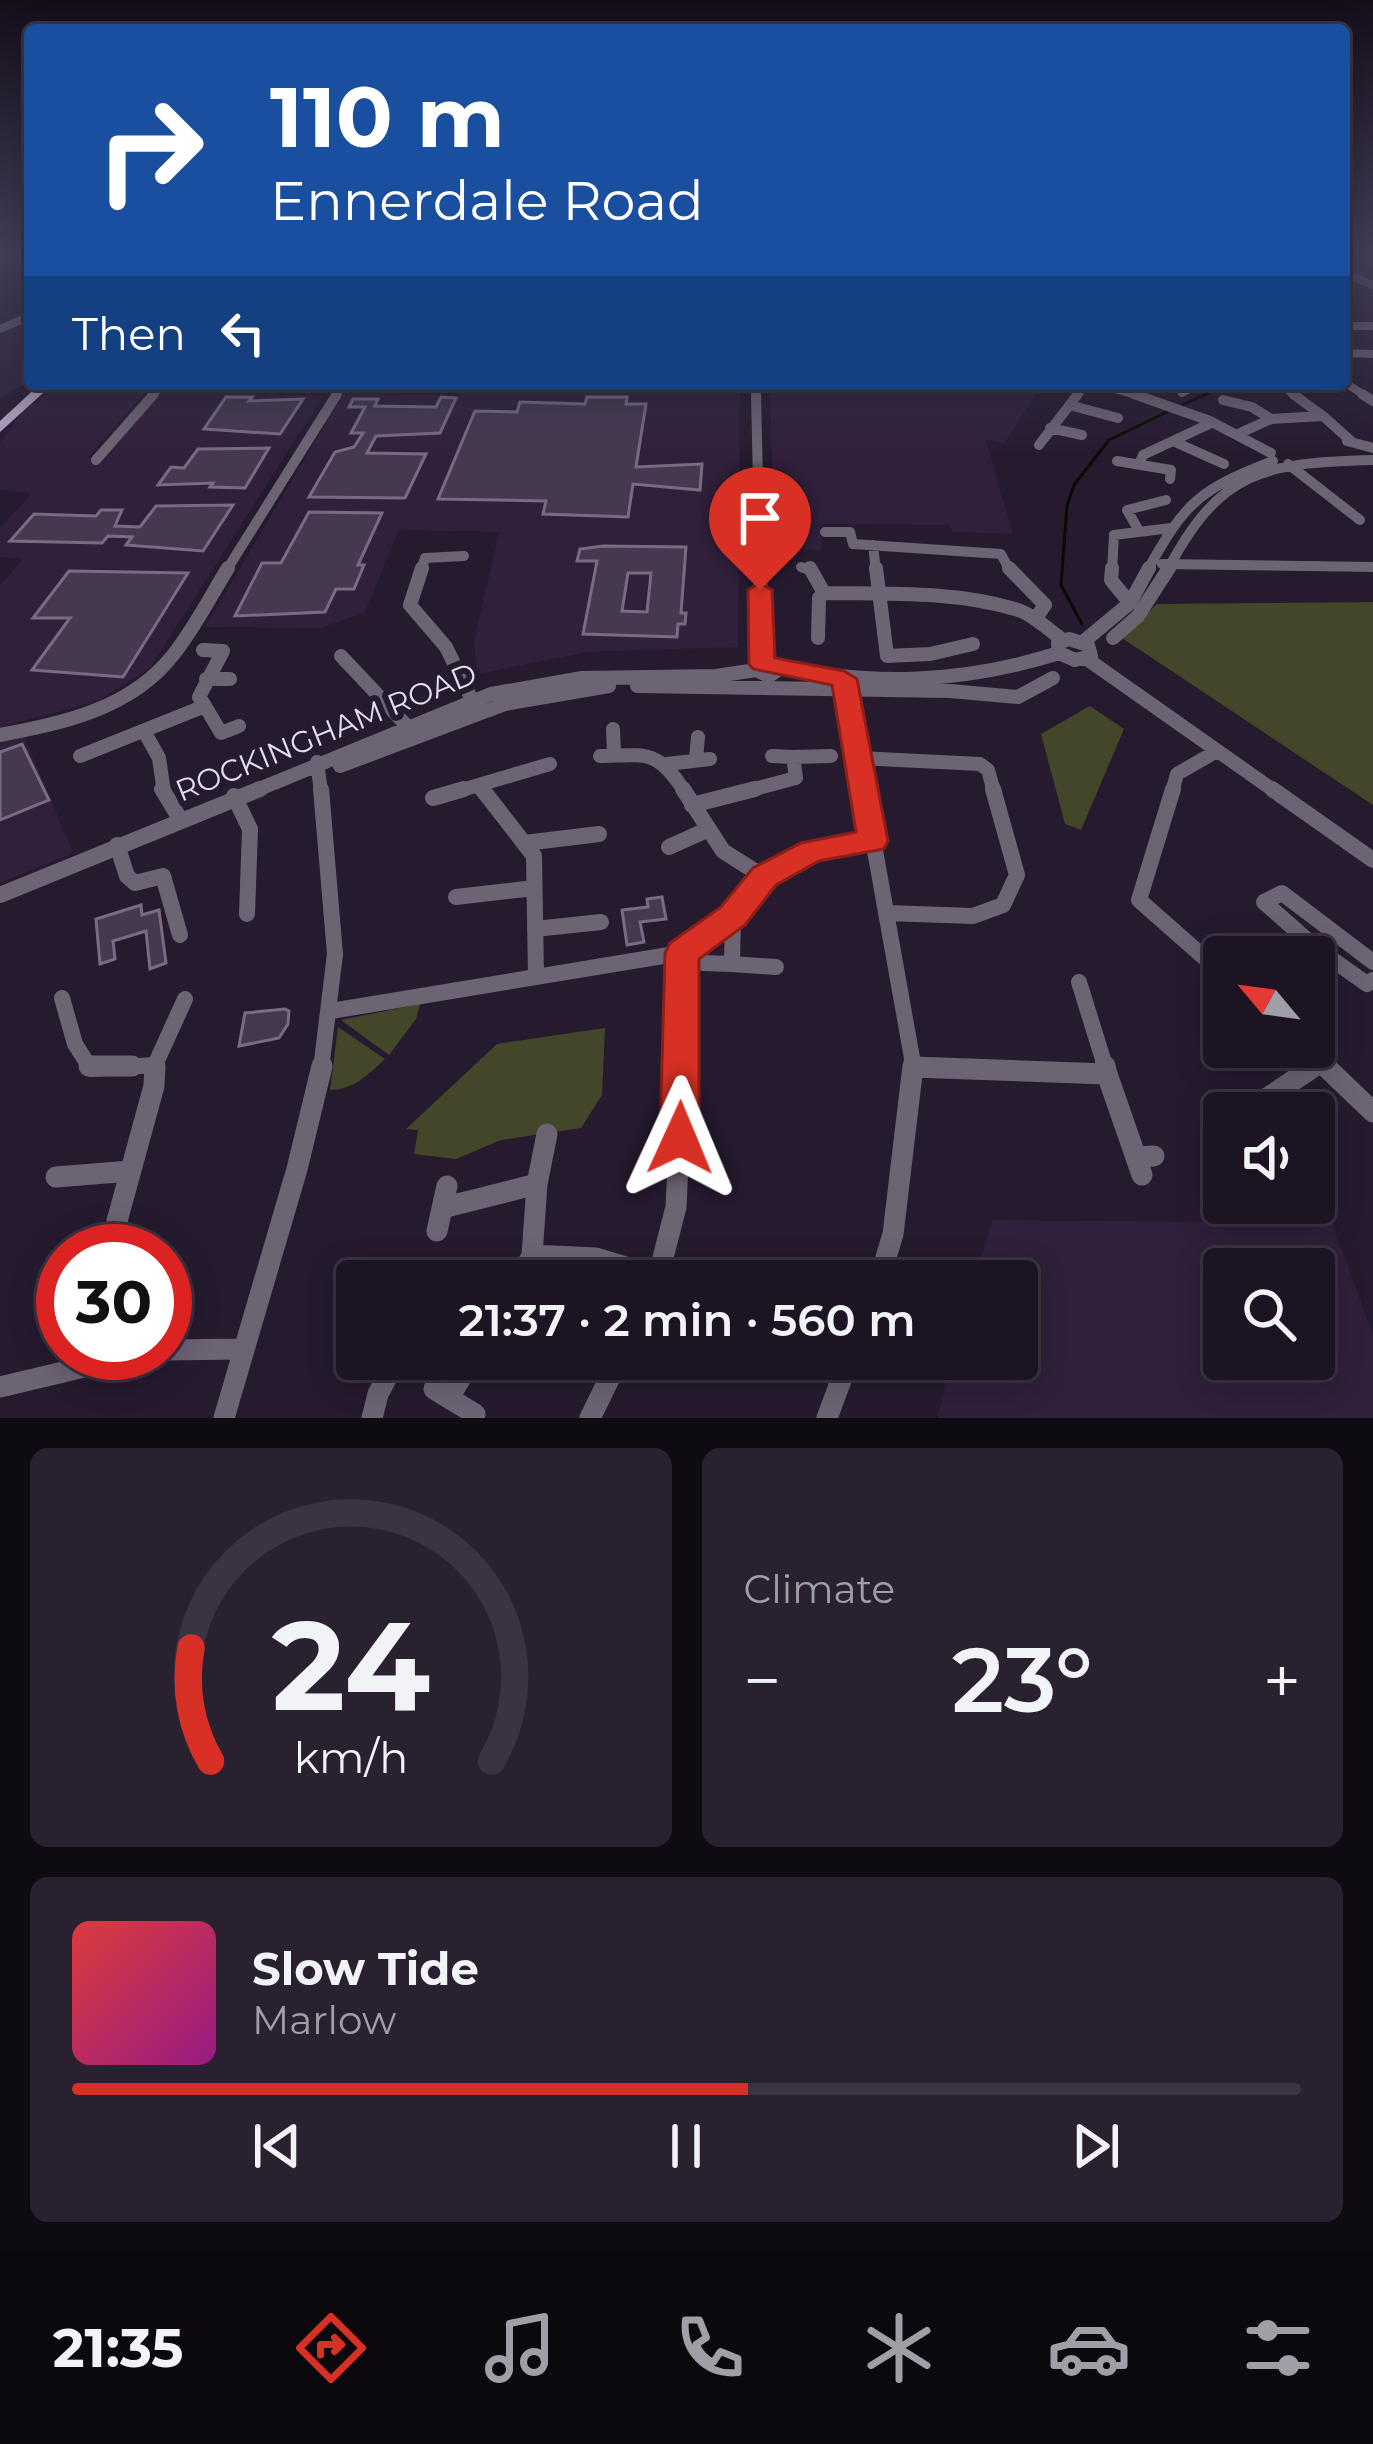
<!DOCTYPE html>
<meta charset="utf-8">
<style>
:root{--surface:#1c1423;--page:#292130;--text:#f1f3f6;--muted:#a09ea6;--line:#3a3341;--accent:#d93025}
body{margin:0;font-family:Montserrat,sans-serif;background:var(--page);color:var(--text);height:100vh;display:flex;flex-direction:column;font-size:45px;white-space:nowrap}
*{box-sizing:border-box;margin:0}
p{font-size:39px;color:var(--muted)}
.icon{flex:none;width:66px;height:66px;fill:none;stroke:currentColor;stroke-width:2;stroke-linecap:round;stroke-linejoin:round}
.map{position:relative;height:1418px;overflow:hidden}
.drawer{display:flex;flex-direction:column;gap:30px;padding:30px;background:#0f0b13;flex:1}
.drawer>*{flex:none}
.hud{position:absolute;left:24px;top:24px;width:1326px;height:366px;border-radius:12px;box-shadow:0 6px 30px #0003,0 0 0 3px var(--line);background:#1a4fa0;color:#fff;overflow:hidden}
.needle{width:78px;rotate:299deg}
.buttons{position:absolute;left:1203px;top:936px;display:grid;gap:24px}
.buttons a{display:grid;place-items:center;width:132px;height:132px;border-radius:12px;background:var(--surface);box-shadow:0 6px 30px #0003,0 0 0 3px var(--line);font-size:60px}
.speed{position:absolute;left:36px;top:1224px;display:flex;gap:24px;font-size:60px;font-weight:700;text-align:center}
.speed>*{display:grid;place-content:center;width:156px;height:156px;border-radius:50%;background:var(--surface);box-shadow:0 6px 30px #0003,0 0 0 3px var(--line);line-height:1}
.speed .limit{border:18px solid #d22;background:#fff;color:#111}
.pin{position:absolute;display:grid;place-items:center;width:102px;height:102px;color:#fff;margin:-123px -51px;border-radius:50% 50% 50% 0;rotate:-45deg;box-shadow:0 0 12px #0007}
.pin .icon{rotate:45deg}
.me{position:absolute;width:132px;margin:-66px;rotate:1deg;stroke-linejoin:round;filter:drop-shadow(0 0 9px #0008)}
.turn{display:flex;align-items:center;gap:42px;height:252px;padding:0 48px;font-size:54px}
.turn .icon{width:156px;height:156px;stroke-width:2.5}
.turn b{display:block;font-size:84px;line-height:102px}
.then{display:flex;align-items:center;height:114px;padding:0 48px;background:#0003;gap:24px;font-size:45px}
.big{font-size:90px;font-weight:600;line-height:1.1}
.drawer .tile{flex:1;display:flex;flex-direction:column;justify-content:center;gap:18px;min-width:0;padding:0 42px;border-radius:18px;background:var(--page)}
.drawer .dial{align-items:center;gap:0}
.dial svg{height:312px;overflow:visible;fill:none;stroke:var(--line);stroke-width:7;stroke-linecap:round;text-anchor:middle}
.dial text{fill:var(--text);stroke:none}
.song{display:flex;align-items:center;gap:36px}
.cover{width:144px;height:144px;border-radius:18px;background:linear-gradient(135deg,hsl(0 70% 55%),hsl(310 70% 35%))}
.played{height:12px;border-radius:6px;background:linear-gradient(90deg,var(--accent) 55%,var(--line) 55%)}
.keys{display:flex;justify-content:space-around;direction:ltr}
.heat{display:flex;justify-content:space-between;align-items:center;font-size:66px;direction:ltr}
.drawer .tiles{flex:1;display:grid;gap:30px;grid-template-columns:1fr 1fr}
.tile:last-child{grid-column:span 2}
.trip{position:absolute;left:336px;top:1260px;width:702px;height:120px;border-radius:12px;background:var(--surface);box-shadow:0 6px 30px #0003,0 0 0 3px var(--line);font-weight:600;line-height:120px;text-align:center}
.tab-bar{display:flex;height:192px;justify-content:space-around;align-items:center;background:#0b080e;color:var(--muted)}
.tab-bar .icon{width:84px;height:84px}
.tab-bar .active{color:var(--accent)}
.tab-bar b{font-size:54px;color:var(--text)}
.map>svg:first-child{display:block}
.built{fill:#30203b;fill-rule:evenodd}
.green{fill:#434628}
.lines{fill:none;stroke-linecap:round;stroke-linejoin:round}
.stream{stroke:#090a00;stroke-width:3}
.building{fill:#45384f;stroke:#796b84;stroke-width:3;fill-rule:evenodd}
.minor-far4{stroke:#6d6473;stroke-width:8}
.minor-far3{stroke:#6d6473;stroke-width:10}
.minor-far2{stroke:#6d6473;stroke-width:14}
.minor-far1{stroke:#6d6473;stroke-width:16}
.minor{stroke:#6d6473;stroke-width:21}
.major{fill:#bba9c9;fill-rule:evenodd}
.route{fill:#d93025;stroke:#8d1f18;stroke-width:3}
.labels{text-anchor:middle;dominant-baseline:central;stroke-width:12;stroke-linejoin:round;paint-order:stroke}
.street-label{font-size:30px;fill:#e5ddeb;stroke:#261a2f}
</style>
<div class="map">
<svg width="1373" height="1418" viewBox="0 0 1373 1418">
<rect width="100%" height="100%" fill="#261a2f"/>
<path class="built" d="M30,322v58l-30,19v-66z
M61,384h92l-65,73h17l60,-67 158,6 -173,272 -52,33 -98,26v-141l23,-27 -23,-2v-29l32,-35 -32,-3v-47l25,-34z
M463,384h277l-2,263 -150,5 -111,22 -3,-33 25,-109 -100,-2 -34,82 -44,16 -116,-1 139,-234 113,3z
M770,384h272l-37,59 -19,-3 27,94 -61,-2 -2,-7 -130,-1 2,26 -48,-1z
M24,735l49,118 -73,30v-143z
M992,1220l340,3 41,112v83h-436l16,-59h64v-78h-42zM1224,1269h90v90h-90z"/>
<path class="green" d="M1373,602v203l-251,-167 35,-34z
M1090,706l34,23 -43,101 -16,-6 -24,-90z
M420,1004l-4,15 -27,36 -48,-35z
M338,1027l47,32c-16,15 -32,31 -55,31z
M605,1028l-3,67 -21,33 -80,12 -45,19 -42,-5 4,-24 -12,-1 91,-85z"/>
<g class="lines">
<path class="stream" d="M1182,405l47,-21
M1082,624l-21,-39 6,-79 7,-21 35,-45 58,-28"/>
</g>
<path class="building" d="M226,397h26l-3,4 54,-2 -23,35 -76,-5z
M441,397l15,1 -16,35 -64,3 -9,17 59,1 -21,44 -96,-1 26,-45 19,-5 9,-14h-12l14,-26h-16l4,-8h25l-3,7 61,1z
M587,397h40l-1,7h20l-10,63 66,-3 -2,26 -67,-6 -5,33 -85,-3 3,-13 -108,-2 37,-88 42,1 3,-10 65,2z
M269,448l-24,40 -35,-1 3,-4 -55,2 13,-18 13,1 14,-19z
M233,505l-30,46 -77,-6 6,-8 -24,-1 -6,7 -92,-2 24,-27 62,2 5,-6h21l-7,16 25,1 16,-21z
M309,512l73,1 -24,52h6l-10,24h-18l-11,23 -90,4 27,-53h19z
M603,546l83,1 -5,66h5l-1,11h-7l-1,13 -94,-3 14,-73h-20l3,-12zM628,573h23l-4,39 -25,-1z
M69,571l119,2 -65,104 -91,-7 38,-52h-37z
M22,744l27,56 -49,20v-68z
M662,897l4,22 -26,3 4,20 -17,3 -5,-35 26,-3 -1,-8z
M141,905l1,10 17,-5 7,53 -16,6 -4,-38 -33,10 2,18 -15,5 -4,-45z
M285,1009l4,2 -1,13 -9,14 -40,8 6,-33z"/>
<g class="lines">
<path class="minor-far4" d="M1344,273l29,12
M1344,326h29
M0,329l30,-13
M1344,353l29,1
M1344,382l23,15
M756,384v13
M1095,384l49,13
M1148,384l5,2
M1280,384l17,13
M152,388l187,1
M1182,393l7,-4 -6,-5
M151,397l9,-10
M335,397l8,-13
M1076,397l10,-13"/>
<path class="minor-far3" d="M756,394l4,177
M1134,394l76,27 61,32
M1293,394l30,22
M1362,394l11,7
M1223,400l29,7 19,12
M1073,406l45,12
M1050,428l32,7
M1240,433l31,-14 52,-3 28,25
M1347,441l26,7
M1175,442l49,22
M1039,445l39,-51
M96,460l58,-66
M1117,461l54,9 -1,9
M1139,464l4,-9 66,-31
M1288,464l72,56
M1138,529l-11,-19 39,-10
M825,532h25l3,12 148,10 9,17
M873,545l3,26
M1162,564l211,3
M801,567l11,4
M226,571l111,-177
M421,571l4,-13 39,-2
M1112,571l2,-36 57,-7
M1147,571c39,-70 52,-81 126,-110
M1167,571c53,-101 96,-108 206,-111"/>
<path class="minor-far2" d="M422,568l-12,37 36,42 26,53
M760,568l2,96
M810,568l14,25
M876,568l11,88 43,-2 43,-10
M1009,568l36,37 -9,13
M1112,568l-1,12 19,23
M818,638l1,-40 5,-5c64,1 129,-2 191,16 16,4 34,21 48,31
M1113,638l25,-22 31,-48
M1069,639l19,6 3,11 -16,4 -16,-7 -1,-10z
M1083,642l47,-39 19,-35
M341,656l66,70
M1087,659l189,133
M778,670l-9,6 -13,-6 10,-7c100,24 195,21 293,-10
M206,679h24
M844,679l20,113
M637,686l313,5 68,6 35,-19
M205,706l16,27 18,-7
M613,729l1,26
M144,731l15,27 5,34
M0,735c63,-12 131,-26 173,-80 21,-26 37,-58 55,-87
M80,756l125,-50 -6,-9 24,-46 -20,-1
M600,756c48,-1 57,-7 85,36
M772,756l21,1
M858,758l122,6 8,6 6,22
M696,759l2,-22
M317,762l4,30
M667,764l43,-5
M340,766l165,-62 104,-18
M480,786l4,6
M252,792l239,-98 91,-16 134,-2 40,-6
M455,792l95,-28
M743,792l53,-14 -3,-21 38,-1
M1172,792l5,-18 40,-23"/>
<path class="minor-far1" d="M162,789l18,30
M321,789l14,165 -14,115
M482,789l52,67 2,121
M683,789l40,62 41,26
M864,789l50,280
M1173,789l-34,111 85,75
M1272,789l101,71
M234,796l16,33 -3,85
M433,798l31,-9
M692,805l63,-16
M525,843l74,-9
M117,845l10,31 8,7 28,-7 17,59
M669,847l40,-18
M0,895l260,-106
M456,897l78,-9
M886,913l87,3 30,-11 14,-30 -24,-86
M733,916l-1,48 44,3
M535,929l66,-7
M1316,948l51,36 6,-4
M681,953l2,116
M1299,957l17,-9 -52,-46 18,-9 91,69
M703,963l29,1
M1079,982l27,87
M62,998l13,46 16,25 64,-4v4
M331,1011l350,-58 52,-37 31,-39 48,-26 61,-10
M1305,1047l23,22
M155,1065l30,-66
M913,1067l68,2
M1311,1069l11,-7"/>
<path class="minor" d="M89,1066h43
M1105,1066l2,8
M1325,1066l48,46
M913,1067l194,7 35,101
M1245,1113l70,-47
M1136,1157l18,-1
M56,1177l75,-6
M537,1184l10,-50
M442,1208l95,-24 -5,71
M437,1231l10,-45
M126,1251l-9,-30 37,-135 1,-20
M520,1281l12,-26 64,3 63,19
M657,1281l19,-74 7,-141
M879,1281l14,-47 20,-168
M165,1350l77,-1
M394,1359l15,11
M0,1387l143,-34
M434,1389l41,25
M449,1398l23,-39
M224,1418l73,-249 25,-103
M372,1418l6,-24 18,-34
M590,1418l29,-59
M827,1418l22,-59"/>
<path class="major" d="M40,384h13l-53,48v-11z"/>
</g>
<linearGradient id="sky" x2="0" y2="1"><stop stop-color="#150e1a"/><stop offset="0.56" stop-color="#413e58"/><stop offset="1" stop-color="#413e58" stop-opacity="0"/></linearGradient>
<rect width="1373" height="455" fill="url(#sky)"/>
<path class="route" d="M760,583l12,7 3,68 69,13 13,8 31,162 -4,8 -65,12 -43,24 -31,40 -46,34v179l-5,13 -14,5 -14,-5 -6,-13 5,-185 5,-10 51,-36 32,-39 48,-25 55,-11 -24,-147 -79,-16 -4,-5 -1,-74z"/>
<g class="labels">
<g class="street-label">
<text transform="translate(326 732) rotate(-22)">ROCKINGHAM ROAD</text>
</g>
</g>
</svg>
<div class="buttons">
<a><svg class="needle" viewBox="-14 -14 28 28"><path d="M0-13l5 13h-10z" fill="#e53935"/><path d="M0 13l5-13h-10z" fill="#a09ea6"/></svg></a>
<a><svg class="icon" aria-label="sound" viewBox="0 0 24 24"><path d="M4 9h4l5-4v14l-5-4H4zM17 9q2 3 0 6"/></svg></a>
<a><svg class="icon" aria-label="search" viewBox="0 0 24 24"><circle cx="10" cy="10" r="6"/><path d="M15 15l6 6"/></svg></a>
</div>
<div class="speed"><div class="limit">30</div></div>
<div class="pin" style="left:760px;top:590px;background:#d93025"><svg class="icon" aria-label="arrive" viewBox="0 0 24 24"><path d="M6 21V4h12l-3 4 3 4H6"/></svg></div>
<svg class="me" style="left:680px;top:1138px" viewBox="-20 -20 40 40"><path d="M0-17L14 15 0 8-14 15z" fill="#d93025" stroke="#fff" stroke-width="4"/></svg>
<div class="trip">21:37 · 2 min · 560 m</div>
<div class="hud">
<div class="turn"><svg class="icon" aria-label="right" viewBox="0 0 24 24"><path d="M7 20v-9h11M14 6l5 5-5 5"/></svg><div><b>110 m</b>Ennerdale Road</div></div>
<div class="then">Then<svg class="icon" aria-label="left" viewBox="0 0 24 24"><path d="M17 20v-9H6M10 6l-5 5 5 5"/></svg></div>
</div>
</div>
<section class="drawer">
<div class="tiles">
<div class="tile dial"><svg viewBox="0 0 100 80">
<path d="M14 69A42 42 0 1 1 86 69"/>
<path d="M14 69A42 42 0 0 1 9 40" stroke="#d93025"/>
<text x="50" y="56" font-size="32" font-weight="700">24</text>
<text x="50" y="72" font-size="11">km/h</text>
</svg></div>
<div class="tile"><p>Climate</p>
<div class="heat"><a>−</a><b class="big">23°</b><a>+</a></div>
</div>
<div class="tile">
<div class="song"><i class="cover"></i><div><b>Slow Tide</b><p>Marlow</p></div></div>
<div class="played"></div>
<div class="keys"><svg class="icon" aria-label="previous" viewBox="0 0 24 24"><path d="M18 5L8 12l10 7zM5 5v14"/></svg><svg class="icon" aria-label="pause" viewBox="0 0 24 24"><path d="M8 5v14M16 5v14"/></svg><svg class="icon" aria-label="next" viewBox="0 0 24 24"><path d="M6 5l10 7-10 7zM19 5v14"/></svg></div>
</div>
</div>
</section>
<nav class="tab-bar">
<b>21:35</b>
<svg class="icon active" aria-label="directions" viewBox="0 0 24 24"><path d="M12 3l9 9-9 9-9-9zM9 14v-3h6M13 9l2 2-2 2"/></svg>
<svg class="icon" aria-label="music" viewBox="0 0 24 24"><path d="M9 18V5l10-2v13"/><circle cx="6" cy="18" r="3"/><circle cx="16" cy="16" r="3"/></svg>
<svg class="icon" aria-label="phone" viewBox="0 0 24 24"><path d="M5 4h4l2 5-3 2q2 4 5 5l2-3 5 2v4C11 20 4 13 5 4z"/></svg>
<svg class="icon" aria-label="climate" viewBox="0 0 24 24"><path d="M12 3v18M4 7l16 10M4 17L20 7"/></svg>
<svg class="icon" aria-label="car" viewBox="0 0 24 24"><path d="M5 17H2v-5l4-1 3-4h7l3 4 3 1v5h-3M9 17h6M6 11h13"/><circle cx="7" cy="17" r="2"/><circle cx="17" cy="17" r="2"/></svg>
<svg class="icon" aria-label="filters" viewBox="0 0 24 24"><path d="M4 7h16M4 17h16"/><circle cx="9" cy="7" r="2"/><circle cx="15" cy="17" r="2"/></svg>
</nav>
